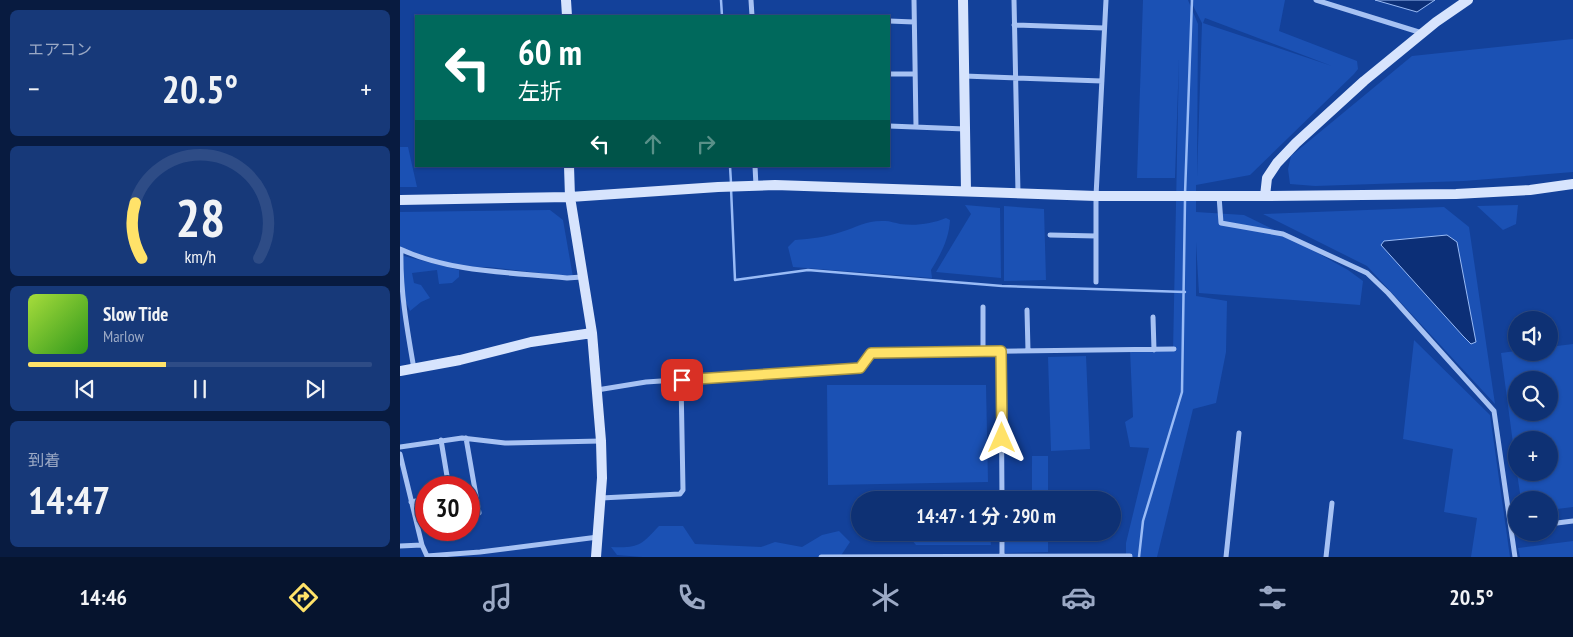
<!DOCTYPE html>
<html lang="ja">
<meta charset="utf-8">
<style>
:root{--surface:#0e3174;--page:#173979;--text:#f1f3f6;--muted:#9ba9c5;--line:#2e4c86;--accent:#ffe269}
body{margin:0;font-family:"PT Sans Narrow","Noto Sans JP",sans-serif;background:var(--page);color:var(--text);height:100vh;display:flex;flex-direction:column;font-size:19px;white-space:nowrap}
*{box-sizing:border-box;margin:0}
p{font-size:16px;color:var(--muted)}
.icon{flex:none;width:28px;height:28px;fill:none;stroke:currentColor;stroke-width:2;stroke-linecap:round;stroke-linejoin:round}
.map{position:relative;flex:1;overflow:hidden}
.panel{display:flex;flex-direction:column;gap:10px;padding:10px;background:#081b40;width:400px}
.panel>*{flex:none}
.banner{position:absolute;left:15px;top:15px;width:475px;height:152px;border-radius:0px;box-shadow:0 1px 4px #0004,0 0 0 1px var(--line);background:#00695c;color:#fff;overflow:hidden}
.fabs{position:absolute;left:1108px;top:311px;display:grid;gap:10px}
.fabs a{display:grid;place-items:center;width:50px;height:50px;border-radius:50%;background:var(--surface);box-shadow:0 1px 4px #0004,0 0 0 1px var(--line);font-size:25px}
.speed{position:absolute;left:15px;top:476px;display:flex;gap:10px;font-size:25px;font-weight:700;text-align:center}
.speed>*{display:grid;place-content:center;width:65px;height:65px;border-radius:50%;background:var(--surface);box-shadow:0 1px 4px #0004,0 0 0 1px var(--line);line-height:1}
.speed .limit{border:8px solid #d22;background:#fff;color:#111}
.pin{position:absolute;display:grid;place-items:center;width:42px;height:42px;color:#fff;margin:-21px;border-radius:10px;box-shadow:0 2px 8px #0006}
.me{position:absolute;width:55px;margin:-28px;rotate:0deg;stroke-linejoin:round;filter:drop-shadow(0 0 4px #0008)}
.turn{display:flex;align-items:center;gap:18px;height:105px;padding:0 20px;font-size:22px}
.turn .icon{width:65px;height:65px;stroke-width:2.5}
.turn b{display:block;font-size:35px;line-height:42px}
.lanes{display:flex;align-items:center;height:48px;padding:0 20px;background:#0003;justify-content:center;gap:25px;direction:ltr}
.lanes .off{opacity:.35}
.big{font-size:38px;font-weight:700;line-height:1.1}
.panel .tile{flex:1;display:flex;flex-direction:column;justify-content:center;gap:8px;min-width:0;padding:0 18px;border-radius:8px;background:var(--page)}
.panel .dial{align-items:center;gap:0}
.dial svg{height:130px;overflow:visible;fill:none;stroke:var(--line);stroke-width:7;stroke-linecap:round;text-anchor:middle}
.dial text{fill:var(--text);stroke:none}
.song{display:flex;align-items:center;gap:15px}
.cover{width:60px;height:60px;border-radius:8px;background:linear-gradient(135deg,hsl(80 70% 55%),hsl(110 70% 35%))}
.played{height:5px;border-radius:2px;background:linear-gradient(90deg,var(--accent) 40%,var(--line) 40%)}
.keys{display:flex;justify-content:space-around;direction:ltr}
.heat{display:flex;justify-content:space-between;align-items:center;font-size:28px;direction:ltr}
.trip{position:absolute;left:451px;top:491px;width:270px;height:50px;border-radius:25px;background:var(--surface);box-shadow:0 1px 4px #0004,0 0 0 1px var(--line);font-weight:700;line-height:50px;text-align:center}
.tabs{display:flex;height:80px;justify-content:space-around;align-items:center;background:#06142e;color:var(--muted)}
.tabs .icon{width:35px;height:35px}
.tabs .on{color:var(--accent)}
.tabs b{font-size:22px;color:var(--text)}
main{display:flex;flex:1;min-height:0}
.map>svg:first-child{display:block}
.green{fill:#1b51b4;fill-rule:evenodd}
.water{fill:#0c2f77;stroke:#99bbf6}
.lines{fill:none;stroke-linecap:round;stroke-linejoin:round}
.stream{stroke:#99bbf6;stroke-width:2.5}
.street{stroke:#a7c2f3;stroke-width:5}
.secondary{stroke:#d7e4fd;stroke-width:10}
.route-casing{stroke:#a69344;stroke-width:12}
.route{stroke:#ffe269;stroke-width:9}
</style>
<main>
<section class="panel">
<div class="tile"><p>エアコン</p>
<div class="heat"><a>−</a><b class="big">20.5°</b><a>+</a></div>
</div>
<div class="tile dial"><svg viewBox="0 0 100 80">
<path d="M14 69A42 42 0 1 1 86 69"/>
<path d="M14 69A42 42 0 0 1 10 35" stroke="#ffe269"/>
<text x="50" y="56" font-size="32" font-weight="700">28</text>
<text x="50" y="72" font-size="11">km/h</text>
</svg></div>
<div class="tile">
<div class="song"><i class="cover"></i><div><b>Slow Tide</b><p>Marlow</p></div></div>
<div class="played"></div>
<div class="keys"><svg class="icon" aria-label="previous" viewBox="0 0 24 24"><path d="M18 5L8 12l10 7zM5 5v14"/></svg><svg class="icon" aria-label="pause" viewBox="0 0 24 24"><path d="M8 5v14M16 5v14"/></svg><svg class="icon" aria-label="next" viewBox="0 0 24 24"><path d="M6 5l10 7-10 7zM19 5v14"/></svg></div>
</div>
<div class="tile"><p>到着</p><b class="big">14:47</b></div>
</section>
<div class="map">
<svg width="1173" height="557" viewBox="0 0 1173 557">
<rect width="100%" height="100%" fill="#13419a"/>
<path class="green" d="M743,0h45l10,24 -1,153 5,-154 -12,-23h95l-6,31 78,30 1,8 -4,5 -104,101 -54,10v27l48,3 45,22 59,33 15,11 -3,24 -161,-12 -3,-51v54l31,5 -1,51 -10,51 -23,6 -36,148h-31v-14l23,-95 -19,-1 -5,-25 8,-5 -3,-67 42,-1 1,3 6,-294 -4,120h-38zM805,18l127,48 -129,-43z
M1173,39v133l-109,9 -149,5 -25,-2 -2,-15 3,-13 121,-100z
M0,147h8l9,40h-17z
M565,205l35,3 1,70 -65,-6 35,-58z
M1118,205l-2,19 -13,6 -26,-24z
M604,206l40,3 2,71 -42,1z
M1044,207l25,20 26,177 -128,-138 -104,-52z
M150,210l13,10 10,57 -84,-10h-29l-60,-19v-36z
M546,218l4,2c-1,19 -9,34 -19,50l1,8 -139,-11 -5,-20 7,-7c16,-1 31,-3 46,-8 16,-5 26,-12 44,-11 5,0 10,2 15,3 15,2 32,0 46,-6z
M0,255l59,15v7l-7,6 -13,1 -2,-14 -25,3 2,10 7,2 9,13 -9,4 -11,9 -9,-20z
M1014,340l76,75 20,142h-39l6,-39 -33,-6 9,-63 -50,-10z
M1173,344v163l-24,3v-10h-28l-4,-27 32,-1v-32h-33v26l-15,-113 15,-2v1h33v-5zM1116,380h33v32h-33z
M686,356l4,93 -39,2 -3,-94z
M427,385h159l2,97 -160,3z
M632,456h16v44h-16z
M586,493v7h-90v-3z
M259,526h24l12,18 66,3 14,-5 27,5 20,-12 17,-4 11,11 -10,15h-198l-25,-2 -6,-8c28,1 29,-1 48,-21z
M506,533h84l1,12h-75z
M604,533h44v19l-43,1z
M1173,541v16h-53l-2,-9z"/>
<path class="water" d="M975,0h60l-18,12z
M1047,235l10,7 19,100 -5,2 -8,-8 -82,-91 3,-4z"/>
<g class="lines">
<path class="stream" d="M321,0l1,16
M330,166l1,17
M331,188l4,92 73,-10 194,16 183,6
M785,194l7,-194
M739,557l4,-36 39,-129 3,-192"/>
<path class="street" d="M351,0l1,16
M514,0l2,127
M614,0l4,193
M916,0l106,33
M489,21l25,1
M614,25l90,3
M489,74h26
M564,76l138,5
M489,126l76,3
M355,166l1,20
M819,196l2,27 62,11 84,39 21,20 106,118 21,146
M650,235l46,1
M0,249c52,24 111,23 167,29l15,-1
M1,250c-1,40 6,79 13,119
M696,282v-86l10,-196
M583,307v45
M627,310l1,41
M753,317l1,33
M601,351l1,149
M197,390l49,-8 214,-14 11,-15 303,-4
M66,438l13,75
M41,440l8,48
M0,447l62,-9 43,5 96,-2
M0,454l22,91
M201,498l79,-4 3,-4 -2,-110
M11,502l15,-3
M1149,524l24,-3
M0,546l22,-1 5,11 53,-4 118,-15
M602,556v-24
M421,557l309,-1
M826,557l13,-124
M926,557l6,-54"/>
<path class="secondary" d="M166,0l1,16
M563,0l3,191
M169,166l1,31 22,136 9,108 1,37 -6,79
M865,196l2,-18 10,-15 19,-20 68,-62 72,-59 32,-22
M0,200l170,-3 148,-10 57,-2 321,11h169l191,-2 74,-4 43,-6
M0,371l60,-11 71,-18 61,-9"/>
</g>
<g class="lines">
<defs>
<path id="route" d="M282,380l178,-12 11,-15 130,-2 1,87"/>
</defs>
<use href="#route" class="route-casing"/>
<use href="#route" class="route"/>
</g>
</svg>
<div class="fabs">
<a><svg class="icon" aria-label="sound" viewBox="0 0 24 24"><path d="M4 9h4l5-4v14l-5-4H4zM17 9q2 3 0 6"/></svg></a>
<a><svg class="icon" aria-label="search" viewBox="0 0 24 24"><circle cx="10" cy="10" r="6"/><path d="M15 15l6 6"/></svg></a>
<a>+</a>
<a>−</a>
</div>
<div class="speed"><div class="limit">30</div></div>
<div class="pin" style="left:282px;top:380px;background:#d93025"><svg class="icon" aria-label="arrive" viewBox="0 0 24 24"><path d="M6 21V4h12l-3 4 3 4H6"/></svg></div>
<svg class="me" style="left:602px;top:438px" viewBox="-20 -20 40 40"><path d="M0-17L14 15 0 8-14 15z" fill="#ffe269" stroke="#fff" stroke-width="4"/></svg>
<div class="trip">14:47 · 1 分 · 290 m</div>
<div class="banner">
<div class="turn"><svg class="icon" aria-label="left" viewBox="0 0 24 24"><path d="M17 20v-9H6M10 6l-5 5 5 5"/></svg><div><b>60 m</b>左折</div></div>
<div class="lanes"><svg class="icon" aria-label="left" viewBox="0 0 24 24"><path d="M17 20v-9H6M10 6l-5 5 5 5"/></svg><svg class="icon off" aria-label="ahead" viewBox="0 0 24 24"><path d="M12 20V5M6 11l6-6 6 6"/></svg><svg class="icon off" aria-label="right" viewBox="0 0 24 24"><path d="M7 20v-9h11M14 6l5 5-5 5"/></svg></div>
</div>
</div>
</main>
<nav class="tabs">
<b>14:46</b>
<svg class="icon on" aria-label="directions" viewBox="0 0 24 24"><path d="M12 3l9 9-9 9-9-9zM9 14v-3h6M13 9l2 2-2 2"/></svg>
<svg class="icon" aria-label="music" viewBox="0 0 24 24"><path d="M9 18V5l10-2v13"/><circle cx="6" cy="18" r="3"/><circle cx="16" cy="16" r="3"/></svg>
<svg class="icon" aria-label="phone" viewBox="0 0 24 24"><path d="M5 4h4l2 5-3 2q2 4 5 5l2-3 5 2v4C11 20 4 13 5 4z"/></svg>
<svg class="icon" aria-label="climate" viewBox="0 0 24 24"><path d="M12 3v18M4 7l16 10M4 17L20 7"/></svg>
<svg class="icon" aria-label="car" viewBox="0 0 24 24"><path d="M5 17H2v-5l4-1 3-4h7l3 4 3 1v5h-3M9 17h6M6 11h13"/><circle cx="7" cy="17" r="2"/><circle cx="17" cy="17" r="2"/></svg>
<svg class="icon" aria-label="filters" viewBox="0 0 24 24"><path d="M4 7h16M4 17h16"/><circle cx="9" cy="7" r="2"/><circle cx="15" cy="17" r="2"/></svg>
<b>20.5°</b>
</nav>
